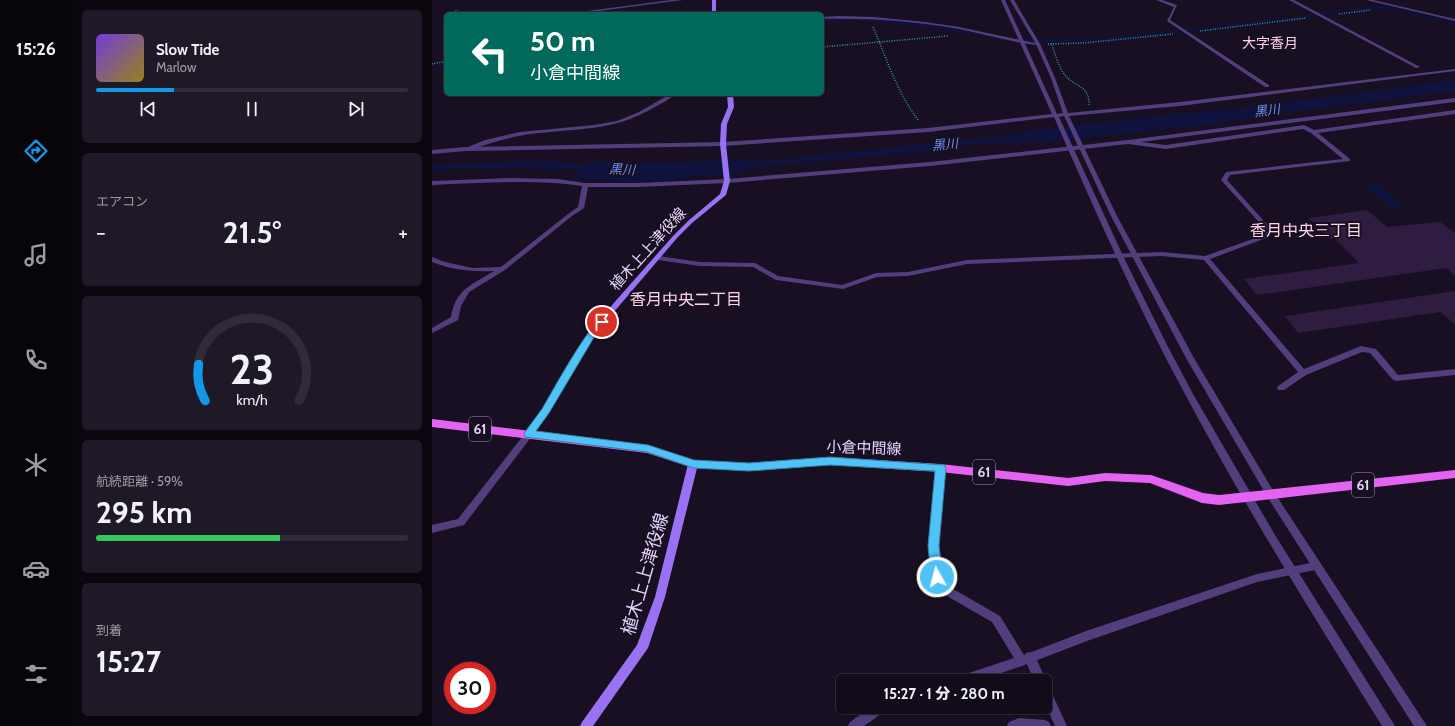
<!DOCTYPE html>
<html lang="ja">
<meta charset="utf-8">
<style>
:root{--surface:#120b1a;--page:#1f1927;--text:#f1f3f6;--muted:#9c9ba2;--line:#312b39;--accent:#1298e9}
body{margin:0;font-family:Cabin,"Noto Sans JP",sans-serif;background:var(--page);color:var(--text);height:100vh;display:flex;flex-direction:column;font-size:15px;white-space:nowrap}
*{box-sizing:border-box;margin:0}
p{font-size:13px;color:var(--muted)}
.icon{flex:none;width:22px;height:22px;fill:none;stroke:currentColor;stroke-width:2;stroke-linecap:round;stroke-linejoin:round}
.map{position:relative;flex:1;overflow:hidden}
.side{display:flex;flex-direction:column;gap:10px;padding:10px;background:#0a060e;width:360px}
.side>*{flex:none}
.banner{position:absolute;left:12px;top:12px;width:380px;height:84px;border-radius:6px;box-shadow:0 1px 3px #0004,0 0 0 1px var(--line);background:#00695c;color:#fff;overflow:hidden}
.speed{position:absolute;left:12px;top:662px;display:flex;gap:8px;font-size:20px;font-weight:700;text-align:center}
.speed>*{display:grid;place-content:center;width:52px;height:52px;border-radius:50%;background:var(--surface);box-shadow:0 1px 3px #0004,0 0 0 1px var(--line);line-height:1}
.speed .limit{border:6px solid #d22;background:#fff;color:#111}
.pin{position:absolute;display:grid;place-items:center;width:34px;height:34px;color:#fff;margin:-17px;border:2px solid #fff;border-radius:50%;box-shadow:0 1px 4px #0007}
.me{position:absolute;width:44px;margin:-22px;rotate:353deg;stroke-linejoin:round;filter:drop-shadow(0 0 3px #0008)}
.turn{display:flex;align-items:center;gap:14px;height:84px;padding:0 20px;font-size:18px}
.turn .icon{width:52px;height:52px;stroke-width:2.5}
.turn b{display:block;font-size:28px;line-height:34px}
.big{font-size:30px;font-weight:800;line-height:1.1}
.side .tile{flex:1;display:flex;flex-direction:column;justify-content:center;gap:6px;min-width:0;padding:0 14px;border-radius:6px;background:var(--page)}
.side .dial{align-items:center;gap:0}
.dial svg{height:104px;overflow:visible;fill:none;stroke:var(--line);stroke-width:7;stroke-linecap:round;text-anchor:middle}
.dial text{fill:var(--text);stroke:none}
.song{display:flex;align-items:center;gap:12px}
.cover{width:48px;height:48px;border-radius:6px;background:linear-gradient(135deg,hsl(260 70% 55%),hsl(50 70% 35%))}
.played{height:4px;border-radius:2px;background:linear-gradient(90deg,var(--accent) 25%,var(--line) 25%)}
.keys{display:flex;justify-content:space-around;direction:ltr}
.heat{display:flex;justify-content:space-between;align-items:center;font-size:22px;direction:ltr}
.charge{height:6px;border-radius:3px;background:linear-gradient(90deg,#34c759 59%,var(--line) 0)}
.trip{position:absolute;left:404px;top:674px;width:216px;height:40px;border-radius:6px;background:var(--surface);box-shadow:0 1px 3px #0004,0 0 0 1px var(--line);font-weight:800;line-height:40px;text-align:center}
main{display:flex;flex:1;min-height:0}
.menu{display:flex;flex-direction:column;width:72px;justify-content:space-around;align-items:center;background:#07040a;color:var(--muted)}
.menu .icon{width:28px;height:28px}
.menu .selected{color:var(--accent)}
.menu b{font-size:18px;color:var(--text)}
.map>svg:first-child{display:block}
.water{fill:#0e123d}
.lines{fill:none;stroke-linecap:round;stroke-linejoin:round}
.stream{stroke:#0e123d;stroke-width:2.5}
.building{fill:#2e1d41}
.path{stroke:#3892ab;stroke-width:1.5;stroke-dasharray:1 1.5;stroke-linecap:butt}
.service{fill:#523e7d;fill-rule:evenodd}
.minor{fill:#523e7d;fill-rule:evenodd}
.tertiary{fill:#523e7d;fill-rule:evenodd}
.secondary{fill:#9972f4;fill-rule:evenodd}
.primary{fill:#e563f3;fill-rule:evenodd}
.route{fill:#4fc3f7;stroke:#337fa1}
.labels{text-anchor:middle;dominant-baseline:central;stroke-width:4;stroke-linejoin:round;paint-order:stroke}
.far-water-label{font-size:13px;font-style:italic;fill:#6a8ef3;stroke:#180f22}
.far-quarter-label{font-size:14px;fill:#fcd5e3;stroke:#180f22}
.shield{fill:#180f22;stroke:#a699bb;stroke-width:1}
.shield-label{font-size:14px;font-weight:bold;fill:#e3d4fc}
.street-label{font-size:15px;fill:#e3d4fc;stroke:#180f22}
.neighbourhood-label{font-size:16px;fill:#fcd5e3;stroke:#180f22}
.near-street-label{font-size:18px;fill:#e3d4fc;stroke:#180f22}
</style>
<main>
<nav class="menu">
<b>15:26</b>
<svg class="icon selected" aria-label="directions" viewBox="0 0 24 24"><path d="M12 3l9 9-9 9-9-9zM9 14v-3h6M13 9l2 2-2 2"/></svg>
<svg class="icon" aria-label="music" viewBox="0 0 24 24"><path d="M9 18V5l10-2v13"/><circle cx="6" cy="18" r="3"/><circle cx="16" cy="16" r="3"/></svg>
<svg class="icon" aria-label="phone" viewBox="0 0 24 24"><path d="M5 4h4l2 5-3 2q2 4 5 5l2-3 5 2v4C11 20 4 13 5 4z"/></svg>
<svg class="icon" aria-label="climate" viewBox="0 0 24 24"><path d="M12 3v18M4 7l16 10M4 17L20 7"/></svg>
<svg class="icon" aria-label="car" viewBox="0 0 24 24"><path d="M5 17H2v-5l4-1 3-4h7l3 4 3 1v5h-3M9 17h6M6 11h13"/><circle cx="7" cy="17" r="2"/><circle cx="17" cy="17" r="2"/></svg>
<svg class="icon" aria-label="filters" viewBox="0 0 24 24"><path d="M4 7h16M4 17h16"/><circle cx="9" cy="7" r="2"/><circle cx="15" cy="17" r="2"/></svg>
</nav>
<section class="side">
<div class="tile">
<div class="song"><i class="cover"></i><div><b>Slow Tide</b><p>Marlow</p></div></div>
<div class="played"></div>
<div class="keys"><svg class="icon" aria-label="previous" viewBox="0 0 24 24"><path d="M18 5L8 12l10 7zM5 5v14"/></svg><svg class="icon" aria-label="pause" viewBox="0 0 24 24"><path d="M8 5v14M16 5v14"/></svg><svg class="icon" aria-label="next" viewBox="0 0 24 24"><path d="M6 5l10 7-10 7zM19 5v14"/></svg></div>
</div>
<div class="tile"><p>エアコン</p>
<div class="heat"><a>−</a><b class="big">21.5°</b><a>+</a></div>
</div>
<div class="tile dial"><svg viewBox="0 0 100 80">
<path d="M14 69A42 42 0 1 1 86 69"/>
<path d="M14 69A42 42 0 0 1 9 41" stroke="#1298e9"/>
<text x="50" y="56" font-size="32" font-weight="700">23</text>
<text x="50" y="72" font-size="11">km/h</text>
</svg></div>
<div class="tile"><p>航続距離 · 59%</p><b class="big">295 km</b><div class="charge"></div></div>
<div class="tile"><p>到着</p><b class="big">15:27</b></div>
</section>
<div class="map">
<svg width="1023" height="726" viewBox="0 0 1023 726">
<rect width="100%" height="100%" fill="#180f22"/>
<path class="water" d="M1023,80v11l-202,26 -63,11h-17l-127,14 -71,2 -38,5 -1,2 -180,16 -13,3 -5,4 -36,2 -25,3 -5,2 -45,1 -55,-3 8,-8 -9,-2 -28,1 -16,-3h-10l-29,2 -31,-1 -25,4v-7l117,-4 38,4 4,-4 38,2h44l67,-4 11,2 19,-1 243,-25 15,-4 153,-18h11l54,-5z
M944,183l29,23 -13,2 -29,-23z"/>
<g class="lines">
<path class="stream" d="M430,19l66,7 81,13
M390,20l28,-1
M586,40l62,1 61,-5 244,-29 70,17
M0,66l14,-3"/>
</g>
<path class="building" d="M935,210l20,17 53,-5 15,11v43l-9,-8 -189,27 -13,-16 115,-16 -24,-24h-4l-22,-21z
M1023,291v33l-15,-12 -142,21 -13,-17z"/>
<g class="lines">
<path class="path" d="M907,14l32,-4
M441,27c14,32 24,66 46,94
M768,31l106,-13
M619,43c4,10 7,23 14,32 9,12 25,10 24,30
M616,44l36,-1 89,-9
M390,47l126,-11
M0,64l14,-3"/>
<path class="service" d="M238,94h6c-6,5 -14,9 -21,13 -42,25 -78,21 -124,27 -23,3 -43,10 -65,17l-3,-2 22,-9 35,-8 74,-7 23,-4 22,-9z
M598,652l4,1 12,28 -1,2v-2h-11l-10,-24 2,-4z
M613,685l4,2 18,39h-12l-10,-22z
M439,707h19l-2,4 -7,3 -17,12h-16l2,-4z"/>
<path class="minor" d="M239,0h12l-107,14h-12z
M724,0h6l15,5 -7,15 99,65v2h-4l-98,-66 7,-14z
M857,0h5l126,67 -4,1z
M23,10l16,3 2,1 -19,-2z
M407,16l35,1 51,5 34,5 81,17 -2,1 -10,-1c-23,-4 -46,-10 -69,-15 -45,-8 -91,-11 -137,-10v-2z
M1023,98v4l-314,40 25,3 138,-20 10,5 141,-20v4l-137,19 32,26v2l-120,14 -3,5 45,50 -3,7 -59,22 94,110 57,-23 15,3 22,26 57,-6v6l-59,6 -3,-1 -23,-27 -8,-1 -56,23 -22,15h-6l-1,-2 1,-2 20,-14 -94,-112 -43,-4 -194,8 -59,12 -31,1 -34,12 -67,-9 -23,-13 -53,-1 -42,-6 -3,-2 3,-2 42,6 55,1 23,13 64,9 34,-12 32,-1 59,-12 194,-8 44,4 59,-21 2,-5 -45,-50 5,-8 117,-13 -32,-26 -8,-4 -137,20 -38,-5 -198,22 -203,17 -89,4h-50l-4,21 -12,8 -67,54 -36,22 -8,14 -3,14 -26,13v-5l19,-11c5,-29 21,-32 43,-46 -21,1 -42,-1 -62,-9v-5l13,5 28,6 28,-1 67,-53 10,-7 4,-21c-50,-7 -100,-3 -150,-1v-4l78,-3 48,1 27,4h53l89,-4 203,-17 198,-22z
M97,431l3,1 1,2 -1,2 -68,89 -32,8v-8l26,-6 68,-87z
M508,465l3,1 2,2 -7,78 4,30 6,10 52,30 24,39 62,-24 171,-57 58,-12 4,1 1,3 -1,3 -4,1 -58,12 -170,59 -65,25 -45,15h-23l2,-4 4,-1 54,-18 -22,-36 -52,-30 -8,-15 -4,-31 7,-78 2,-2z
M587,718l26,2 4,2 2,4h-44l2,-4z"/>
<path class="tertiary" d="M569,0h4l52,114 6,-1 -12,-35 -15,-34 -26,-44h4l26,44 15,34 13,35 112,-11 275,-33v2l-275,35 -111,10 48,100 77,142 80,134 153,234h-13l-146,-228 -82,-140 -75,-142 -47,-100 -5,1 66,143 42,85 26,49 82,141 120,191h-13c-68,-109 -137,-219 -197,-332 -49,-90 -90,-183 -131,-277l-126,15 -205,14 -257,5 -34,3v-4l34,-3 257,-5 205,-14 124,-14z
M934,0h7l82,19v2z"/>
<path class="secondary" d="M280,0h4v14h-4z
M295,94h6l1,13 -7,17 -1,20 4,37 -4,14 -34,28 -15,15 -81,95 -48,80 -16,23h-6l-1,-2 1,-2 16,-23 48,-79 83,-94 15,-15 32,-27 4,-13 -4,-37 1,-20 7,-17z
M261,461l3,1 2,2 -33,133 -17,51 -55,78h-13l2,-4 55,-77 18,-48 33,-133 2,-2z"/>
<path class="primary" d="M0,419l216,26 45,15 56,3 81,-6 110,7 128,14 37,-5 46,2 52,18 16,2 236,-25v8l-236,27 -17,-2 -52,-20 -45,-2 -37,5 -128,-14 -110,-7 -81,6 -56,-3 -46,-15 -215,-26z"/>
</g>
<path class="route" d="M170,319l5,3 -11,12 -47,79 -13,18 112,14 46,15 55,3 81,-6 114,8 2,3 -7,78 4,31 -2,4 -4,1 -4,-1 -2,-4 -3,-31 7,-75 -105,-6 -81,6 -55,-3 -47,-16 -122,-15 -1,-3 1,-2c6,-8 11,-15 17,-23 9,-15 48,-87 60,-90z"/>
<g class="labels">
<g class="far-water-label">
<text transform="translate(835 110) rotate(-7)">黒川</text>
<text transform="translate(513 144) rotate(-6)">黒川</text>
<text transform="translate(190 169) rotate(3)">黒川</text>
</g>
<g class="far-quarter-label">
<text x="838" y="43">大字香月</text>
</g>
<g class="shield">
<rect x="37" y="417" width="22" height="24" rx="3"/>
<rect x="541" y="460" width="22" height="24" rx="3"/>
<rect x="920" y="473" width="22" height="24" rx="3"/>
</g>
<g class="shield-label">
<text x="48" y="429">61</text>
<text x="552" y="472">61</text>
<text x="931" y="485">61</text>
</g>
<g class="street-label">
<text transform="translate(216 249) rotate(-48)">植木上上津役線</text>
<text transform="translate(432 448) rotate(2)">小倉中間線</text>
</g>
<g class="neighbourhood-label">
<text x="874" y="230">香月中央三丁目</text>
<text x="254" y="299">香月中央二丁目</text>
</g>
<g class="near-street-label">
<text transform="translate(213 574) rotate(-74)">植木上上津役線</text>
</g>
</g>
</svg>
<div class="speed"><div class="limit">30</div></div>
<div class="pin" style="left:170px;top:322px;background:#d93025"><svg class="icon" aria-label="arrive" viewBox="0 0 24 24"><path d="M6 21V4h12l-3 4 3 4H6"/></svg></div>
<svg class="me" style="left:505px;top:577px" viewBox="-20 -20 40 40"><circle r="17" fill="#4fc3f7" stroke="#fff" stroke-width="3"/><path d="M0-11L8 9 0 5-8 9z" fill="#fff"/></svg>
<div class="trip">15:27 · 1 分 · 280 m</div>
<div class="banner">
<div class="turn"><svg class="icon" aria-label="left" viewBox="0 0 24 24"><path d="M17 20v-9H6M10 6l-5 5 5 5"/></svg><div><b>50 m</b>小倉中間線</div></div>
</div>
</div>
</main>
